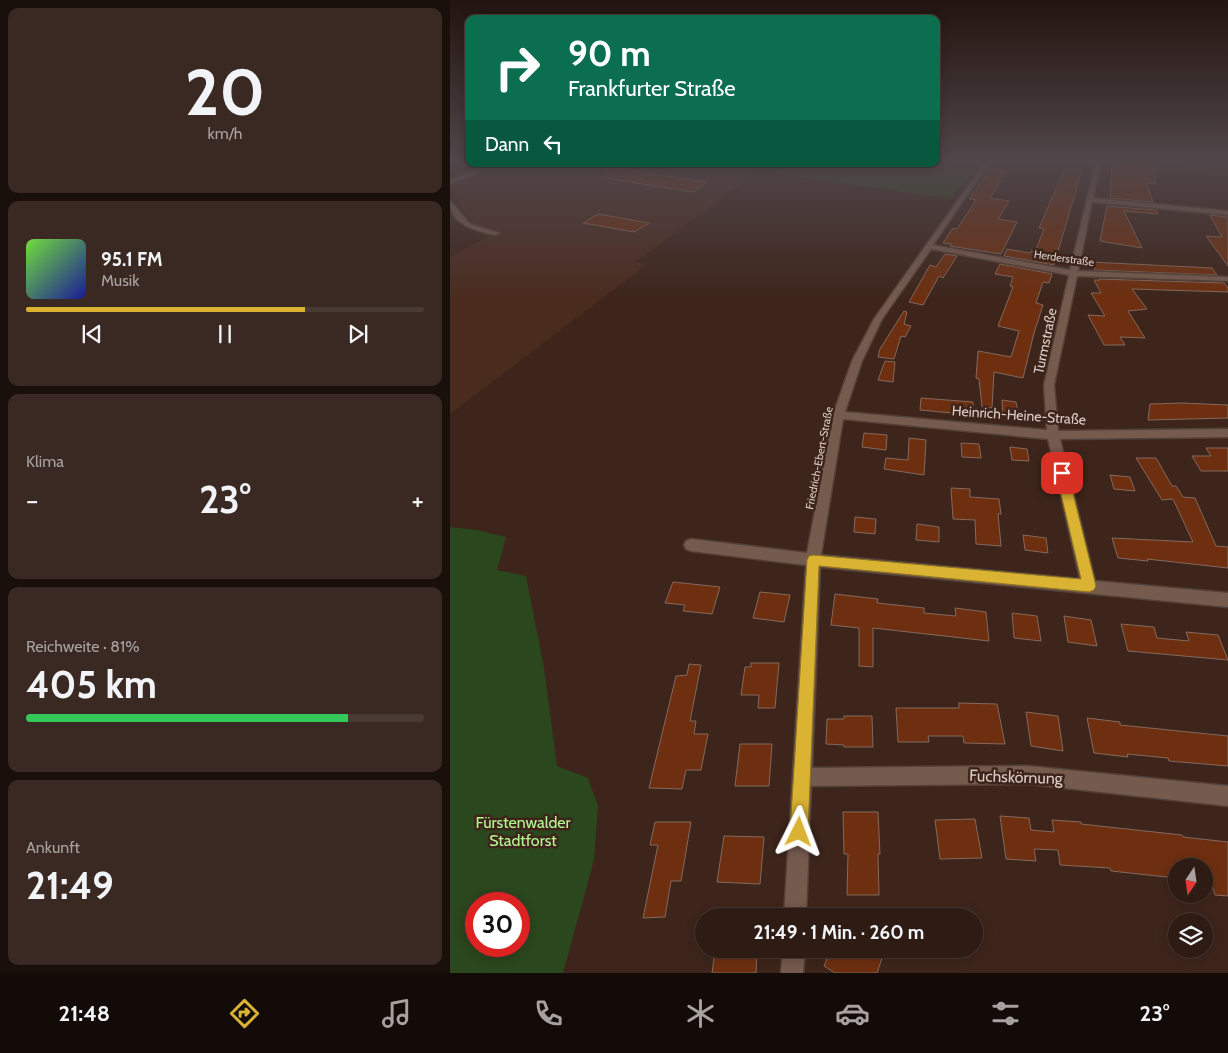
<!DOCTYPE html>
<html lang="de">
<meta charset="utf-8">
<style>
:root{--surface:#2e1c14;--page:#3a2922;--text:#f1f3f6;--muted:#a7a1a0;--line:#493a34;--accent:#dab333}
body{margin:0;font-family:Cabin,sans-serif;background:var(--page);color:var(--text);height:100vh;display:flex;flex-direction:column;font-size:19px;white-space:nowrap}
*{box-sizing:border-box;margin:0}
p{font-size:16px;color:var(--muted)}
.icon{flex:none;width:28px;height:28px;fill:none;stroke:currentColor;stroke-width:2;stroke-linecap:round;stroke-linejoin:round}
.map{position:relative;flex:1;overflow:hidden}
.details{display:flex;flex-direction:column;gap:8px;padding:8px;background:#190f0b;width:450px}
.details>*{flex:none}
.guide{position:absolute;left:15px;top:15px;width:475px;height:152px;border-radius:10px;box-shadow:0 2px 12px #0003,0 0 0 1px var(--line);background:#0b6e4f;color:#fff;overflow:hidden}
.needle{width:32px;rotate:193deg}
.buttons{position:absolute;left:718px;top:858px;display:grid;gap:10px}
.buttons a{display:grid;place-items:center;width:45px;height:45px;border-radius:50%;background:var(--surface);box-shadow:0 2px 12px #0003,0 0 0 1px var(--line);font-size:25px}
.speed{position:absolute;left:15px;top:892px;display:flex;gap:10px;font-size:25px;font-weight:700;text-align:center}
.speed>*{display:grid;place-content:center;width:65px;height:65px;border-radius:50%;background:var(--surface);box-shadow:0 2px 12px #0003,0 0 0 1px var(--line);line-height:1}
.speed .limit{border:8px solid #d22;background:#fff;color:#111}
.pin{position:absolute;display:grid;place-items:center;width:42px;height:42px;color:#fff;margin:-21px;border-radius:10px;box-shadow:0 2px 8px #0006}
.me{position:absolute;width:55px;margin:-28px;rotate:3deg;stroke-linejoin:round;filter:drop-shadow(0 0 4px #0008)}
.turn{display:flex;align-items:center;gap:18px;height:105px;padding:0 20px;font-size:22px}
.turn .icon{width:65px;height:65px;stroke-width:2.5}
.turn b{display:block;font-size:35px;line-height:42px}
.then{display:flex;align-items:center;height:48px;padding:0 20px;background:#0003;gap:10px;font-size:19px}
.big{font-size:38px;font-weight:700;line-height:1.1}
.details .tile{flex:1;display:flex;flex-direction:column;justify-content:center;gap:8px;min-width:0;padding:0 18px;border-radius:10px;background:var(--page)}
.details .dial{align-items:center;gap:0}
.dial b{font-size:65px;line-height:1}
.song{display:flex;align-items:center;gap:15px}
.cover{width:60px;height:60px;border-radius:8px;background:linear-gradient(135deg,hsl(100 70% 55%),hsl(240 70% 35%))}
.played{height:5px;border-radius:2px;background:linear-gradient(90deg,var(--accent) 70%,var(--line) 70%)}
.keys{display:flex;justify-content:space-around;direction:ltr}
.heat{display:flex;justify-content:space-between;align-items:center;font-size:28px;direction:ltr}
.charge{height:8px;border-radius:4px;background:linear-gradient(90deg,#34c759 81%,var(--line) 0)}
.trip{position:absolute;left:245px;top:908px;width:288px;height:50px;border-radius:25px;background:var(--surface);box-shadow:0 2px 12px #0003,0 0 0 1px var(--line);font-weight:700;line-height:50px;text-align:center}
.tabs{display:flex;height:80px;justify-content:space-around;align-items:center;background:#120b08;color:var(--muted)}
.tabs .icon{width:35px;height:35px}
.tabs .on{color:var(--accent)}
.tabs b{font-size:22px;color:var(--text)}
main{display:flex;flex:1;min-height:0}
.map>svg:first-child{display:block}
.built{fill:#4a2c1f}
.green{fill:#2b471d;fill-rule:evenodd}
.building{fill:#6d2f10;stroke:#84695d}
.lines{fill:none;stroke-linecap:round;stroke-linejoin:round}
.minor-casing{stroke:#534037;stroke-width:3}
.minor{fill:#755a4e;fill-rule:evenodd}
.route{fill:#dab333;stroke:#8e7421}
.labels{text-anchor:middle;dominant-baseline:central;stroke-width:5;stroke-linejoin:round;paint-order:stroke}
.far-street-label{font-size:11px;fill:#ddcdc7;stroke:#3d251b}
.street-label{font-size:14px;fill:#ddcdc7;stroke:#3d251b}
.near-street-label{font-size:16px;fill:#ddcdc7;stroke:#3d251b}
.near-park-label{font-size:16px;fill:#b3f992;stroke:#3d251b}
</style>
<main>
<section class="details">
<div class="tile dial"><b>20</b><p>km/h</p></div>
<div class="tile">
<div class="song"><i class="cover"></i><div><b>95.1 FM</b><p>Musik</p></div></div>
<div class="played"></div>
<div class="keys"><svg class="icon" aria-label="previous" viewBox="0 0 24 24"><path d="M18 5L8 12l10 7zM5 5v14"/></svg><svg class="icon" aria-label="pause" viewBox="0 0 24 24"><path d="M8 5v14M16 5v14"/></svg><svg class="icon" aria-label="next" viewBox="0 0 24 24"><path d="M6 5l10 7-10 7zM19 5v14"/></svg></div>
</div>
<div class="tile"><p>Klima</p>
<div class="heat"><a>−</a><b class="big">23°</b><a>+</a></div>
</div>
<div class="tile"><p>Reichweite · 81%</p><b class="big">405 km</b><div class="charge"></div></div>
<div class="tile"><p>Ankunft</p><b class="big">21:49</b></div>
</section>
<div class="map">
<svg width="778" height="973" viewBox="0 0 778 973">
<rect width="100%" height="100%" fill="#3d251b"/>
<path class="built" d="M735,162h43v14l-44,-5 -1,-4h3z
M52,164h206l51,7 -123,91 10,3 -196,149v-157l49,-26 -26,-6 -23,-36 5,-6z"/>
<path class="green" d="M486,162h44l-28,35 -6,1 -238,-34h228z
M0,527l27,3 29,7 -9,33 29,6 18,92 13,98 31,12 10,28 -4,54 -31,113h-113zM26,904h43v42h-43z"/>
<path class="building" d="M671,162l32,2 3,20 -10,-1 7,19 -43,-4 2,-33 9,1z
M157,167l100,15 -14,10 -88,-14z
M540,169l17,3 -17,26 19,3 -11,18 19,3 -16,32 -51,-8 1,-2 -8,-1 10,-15 4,1 19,-29 -7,-1z
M621,169l11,1 -28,95 -50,-9 3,-7 23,4 1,-2 4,1 9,-23 -5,-1 25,-58z
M657,206l49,4 2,4 -34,-3 18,37 -42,-7z
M148,214l51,9 -15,9 -51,-9z
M760,215l18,2v49l-22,-30 16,1z
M495,254l12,2 -14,22 -4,-2 -16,29 -14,-3 21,-37 6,2z
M641,262l121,6 5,7 -122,-5z
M550,264l52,10 -3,9 -6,-1 -7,21 7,2 -9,28 -11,45 -29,-6 -2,36 -10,-1 -3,-28 -3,-1 2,-27 33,6 8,-26 -21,-5 15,-39 -3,-1 3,-9 -18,-3z
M649,279l125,4 4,5v4l-96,-3 15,20 -19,2 17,27 -25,-1 5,8h-21l-16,-30 17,1 -14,-23h10l-7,-13h6z
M454,311l3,1 -3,12 7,2 -6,11 -4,-1 -7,23 -16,-2 2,-8z
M435,361l10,1 -2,20 -15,-2z
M471,398l52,4v13l-53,-5z
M552,400l14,2 3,15 -16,-1z
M732,403l46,2v13l-80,2 2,-16z
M414,433l23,2 -1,15 -24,-3z
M459,438l17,2 -2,35 -40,-6 2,-11 22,2z
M511,443l18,1 2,14 -19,-1z
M560,447l17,2 2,12 -17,-1z
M756,448h22v23h-27l-9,-15h19z
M686,458h20l16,28h4l7,11 12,1 21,48 12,1v21l-81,-9 1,2 -30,-3 -6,-20 81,4 -20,-43 -11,1z
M660,475l20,2 5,14 -21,-2z
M501,488l19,1v8l29,2 2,15h-3l3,32 -25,-2 -1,-24 -22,-1z
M405,517l21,2 -1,15 -21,-2z
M467,524l22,3v15l-23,-2z
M573,535l23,3 2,15 -23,-3z
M223,582l47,5 -8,27 -29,-3 2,-6 -20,-2z
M310,592l30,3 -6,27 -31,-4z
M385,594l43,5 -1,4 47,5v5l32,3 -1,-8 31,4 3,29 -116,-13v39l-14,-1v-38l-28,-3z
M562,613l25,3 4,25 -27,-3z
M614,616l27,4 6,26 -29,-4z
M671,624l33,3 3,11 32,3 -3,-9 32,3 10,25 -100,-9z
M301,663h28l-4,45h-17l1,-13h-18l4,-28h6z
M239,664l12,1 -11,56h6l-2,13h14l-7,36h-15l-4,19 -33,-1 27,-112 11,-1z
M509,703l38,1 8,40 -41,-1 -1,-7h-35l1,6h-31l-2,-34h63z
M576,712l32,4 5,35 -32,-5z
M394,716h28l1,31h-29v-2l-18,-1 1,-25h17z
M637,718l33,4v3l108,11v30l-59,-5 -1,-3 -41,-4 1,3 -34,-4z
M290,744h32l-3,42h-34z
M393,812h35l2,42h-2l1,41h-32l1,-41h-4z
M550,816l29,2 2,12 23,2 -2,-12 29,2v2l101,11 1,2 45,5v54l-13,-1 -9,-29h-30v12l-65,-7 -1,-3 -50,-3 -2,-15 -24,-1 2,12 -30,-2z
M525,819l7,39 -42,1 -5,-39z
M205,822h36l-10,59h-10l-6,36 -22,1 15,-73h-8z
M274,836l40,1 -4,47 -43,-2z
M381,949h54l-8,24h-42l-11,-7z
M265,951h42l-1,22h-44z"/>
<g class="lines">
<defs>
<path id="minor" d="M535,162h5l-57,83 137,25 26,-108h5l-8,36 135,13v4l-136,-13 -14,69 150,6v4l-151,-5 -23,109 4,46 170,-2v8l-168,2 35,142 133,12v14l-408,-40 -8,201 216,-2 200,20v20l-200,-22 -217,2 -5,130h-22l22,-351 -115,-14 -5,-2 -2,-4 2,-4 5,-2 116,14 26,-138 19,-54 22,-42zM481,249l138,26 -25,110 3,45 -202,-18 17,-51 20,-42zM393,419l205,20 32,140 -259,-24z
M42,164h7l-49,20v-4z
M0,201l20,23 29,9 -4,2c-19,-4 -45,-10 -45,-34z
M333,949h22l-2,24h-22z"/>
</defs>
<use href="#minor" class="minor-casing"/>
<use href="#minor" class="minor"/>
</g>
<linearGradient id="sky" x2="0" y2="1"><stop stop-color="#22140f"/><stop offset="0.54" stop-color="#51464a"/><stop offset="1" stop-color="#51464a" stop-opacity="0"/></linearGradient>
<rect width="778" height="298" fill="url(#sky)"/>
<path class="route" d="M612,469l6,4 28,113 -2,4 -5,2 -270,-26 -11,266 -2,7 -7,2 -6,-2 -3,-7 17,-272 2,-4 4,-1 268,24 -25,-106z"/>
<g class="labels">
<g class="far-street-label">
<text transform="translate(614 258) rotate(8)">Herderstraße</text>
<text transform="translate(369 458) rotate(-79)">Friedrich-Ebert-Straße</text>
</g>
<g class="street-label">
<text transform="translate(595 341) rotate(-78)">Turmstraße</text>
<text transform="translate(569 415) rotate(4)">Heinrich-Heine-Straße</text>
</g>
<g class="near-street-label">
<text transform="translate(566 777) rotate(2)">Fuchskörnung</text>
</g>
<g class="near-park-label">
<text x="73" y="822">Fürstenwalder<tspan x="73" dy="18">Stadtforst</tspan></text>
</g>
</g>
</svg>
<div class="buttons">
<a><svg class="needle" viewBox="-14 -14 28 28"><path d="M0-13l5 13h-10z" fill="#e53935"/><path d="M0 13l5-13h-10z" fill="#a7a1a0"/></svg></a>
<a><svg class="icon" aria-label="layers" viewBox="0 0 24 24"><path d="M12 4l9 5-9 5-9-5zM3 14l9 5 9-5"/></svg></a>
</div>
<div class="speed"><div class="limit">30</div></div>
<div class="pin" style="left:612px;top:473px;background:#d93025"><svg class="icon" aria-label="arrive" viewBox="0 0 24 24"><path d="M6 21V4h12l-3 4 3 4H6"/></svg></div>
<svg class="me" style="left:349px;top:832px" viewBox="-20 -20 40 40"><path d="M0-17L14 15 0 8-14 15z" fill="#dab333" stroke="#fff" stroke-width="4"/></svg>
<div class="trip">21:49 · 1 Min. · 260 m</div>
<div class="guide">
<div class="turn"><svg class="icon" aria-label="right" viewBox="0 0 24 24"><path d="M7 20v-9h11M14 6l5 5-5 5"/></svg><div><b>90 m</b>Frankfurter Straße</div></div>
<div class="then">Dann<svg class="icon" aria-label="left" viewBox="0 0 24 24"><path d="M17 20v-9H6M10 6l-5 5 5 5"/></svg></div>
</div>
</div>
</main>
<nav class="tabs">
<b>21:48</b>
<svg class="icon on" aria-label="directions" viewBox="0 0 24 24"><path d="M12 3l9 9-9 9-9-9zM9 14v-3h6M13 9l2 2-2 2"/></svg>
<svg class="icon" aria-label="music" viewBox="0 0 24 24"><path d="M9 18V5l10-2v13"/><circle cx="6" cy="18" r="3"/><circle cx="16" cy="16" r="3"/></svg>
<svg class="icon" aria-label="phone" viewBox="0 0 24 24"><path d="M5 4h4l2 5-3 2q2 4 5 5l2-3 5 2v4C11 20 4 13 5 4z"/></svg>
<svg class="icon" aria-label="climate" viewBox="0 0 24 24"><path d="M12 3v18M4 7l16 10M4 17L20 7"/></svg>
<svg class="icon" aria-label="car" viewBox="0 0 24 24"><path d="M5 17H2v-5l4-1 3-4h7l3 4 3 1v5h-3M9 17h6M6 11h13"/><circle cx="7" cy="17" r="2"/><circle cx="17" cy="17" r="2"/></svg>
<svg class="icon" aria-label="filters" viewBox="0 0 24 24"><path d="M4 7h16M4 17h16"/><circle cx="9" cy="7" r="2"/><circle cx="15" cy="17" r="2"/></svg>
<b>23°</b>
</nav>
